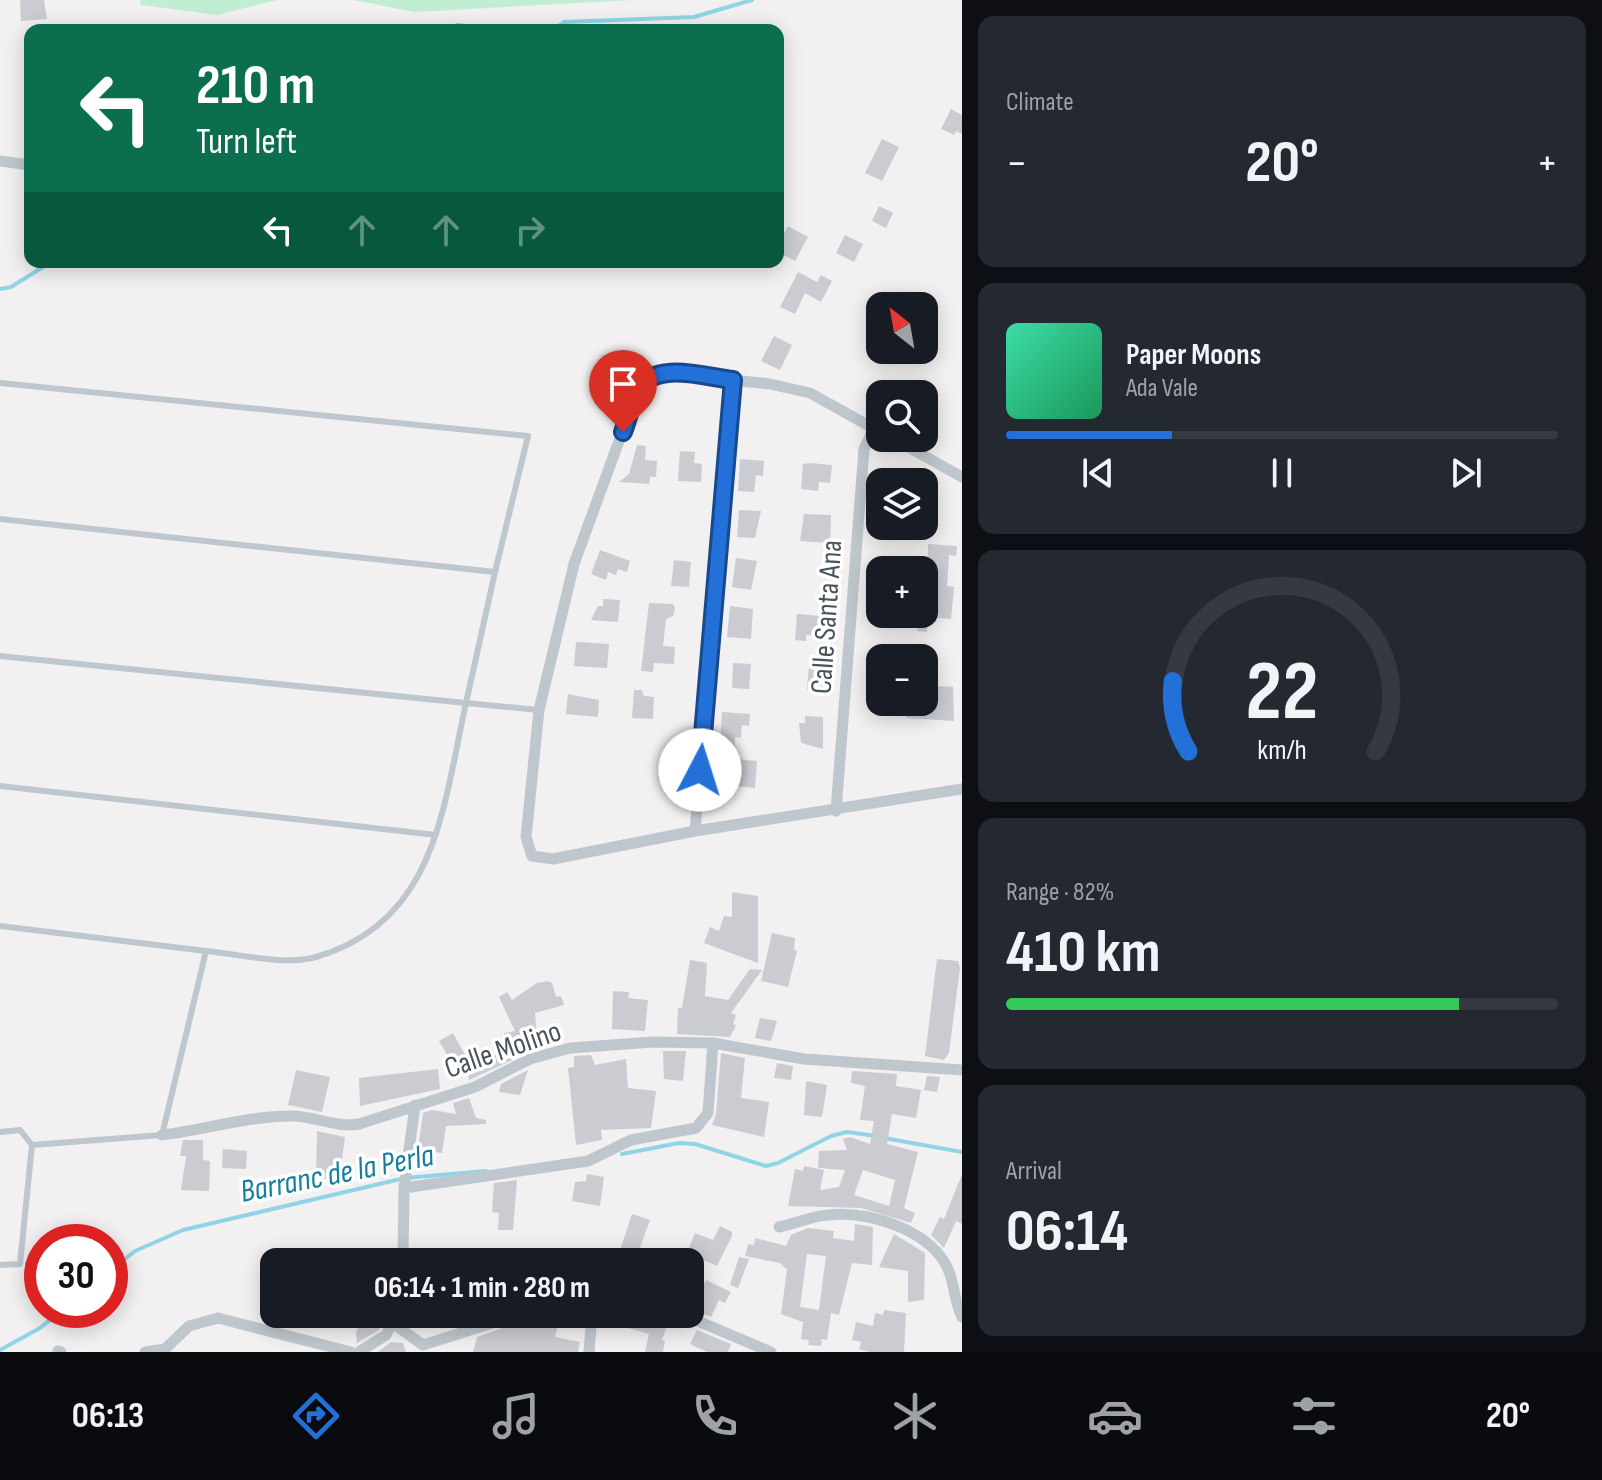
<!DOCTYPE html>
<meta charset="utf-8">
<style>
:root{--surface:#171b24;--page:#242831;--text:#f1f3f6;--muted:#9ea1a6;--line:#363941;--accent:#2370d9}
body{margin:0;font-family:"Sofia Sans Condensed",sans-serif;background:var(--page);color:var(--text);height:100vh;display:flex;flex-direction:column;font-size:30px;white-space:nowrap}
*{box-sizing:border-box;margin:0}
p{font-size:26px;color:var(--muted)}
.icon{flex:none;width:44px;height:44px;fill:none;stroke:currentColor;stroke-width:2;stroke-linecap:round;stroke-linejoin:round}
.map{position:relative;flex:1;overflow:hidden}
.panel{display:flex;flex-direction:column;gap:16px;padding:16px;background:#0d0f14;width:640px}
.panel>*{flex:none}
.banner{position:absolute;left:24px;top:24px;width:760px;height:244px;border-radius:16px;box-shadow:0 4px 20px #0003;background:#0b6e4f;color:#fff;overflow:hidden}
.needle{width:52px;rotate:329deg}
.fabs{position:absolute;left:866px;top:292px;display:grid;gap:16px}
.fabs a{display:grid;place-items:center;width:72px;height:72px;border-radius:16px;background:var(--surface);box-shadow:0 4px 20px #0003;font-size:40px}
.speed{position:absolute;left:24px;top:1224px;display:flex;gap:16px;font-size:40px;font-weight:700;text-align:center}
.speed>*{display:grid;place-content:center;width:104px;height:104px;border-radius:50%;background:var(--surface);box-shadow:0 4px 20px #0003;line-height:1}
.speed .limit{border:12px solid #d22;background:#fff;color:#111}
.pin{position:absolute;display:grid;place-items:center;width:68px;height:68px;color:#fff;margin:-82px -34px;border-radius:50% 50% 50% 0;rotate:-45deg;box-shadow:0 0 8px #0007}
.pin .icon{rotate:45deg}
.me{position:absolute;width:88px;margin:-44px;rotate:5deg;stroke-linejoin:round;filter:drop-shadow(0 0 6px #0008)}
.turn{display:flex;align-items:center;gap:28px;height:168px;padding:0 40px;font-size:36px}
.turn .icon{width:104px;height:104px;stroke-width:2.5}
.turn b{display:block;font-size:56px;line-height:68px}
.lanes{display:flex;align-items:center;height:76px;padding:0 40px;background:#0003;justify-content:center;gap:40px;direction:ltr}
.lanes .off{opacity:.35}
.big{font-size:60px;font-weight:700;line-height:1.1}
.panel .card{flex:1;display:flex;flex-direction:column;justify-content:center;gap:12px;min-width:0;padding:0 28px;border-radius:16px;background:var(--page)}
.panel .dial{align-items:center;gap:0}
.dial svg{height:208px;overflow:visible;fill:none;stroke:var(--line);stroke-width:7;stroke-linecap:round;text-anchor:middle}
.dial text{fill:var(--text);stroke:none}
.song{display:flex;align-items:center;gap:24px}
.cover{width:96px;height:96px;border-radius:12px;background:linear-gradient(135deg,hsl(160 70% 55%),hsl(150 70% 35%))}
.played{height:8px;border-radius:4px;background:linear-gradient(90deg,var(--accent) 30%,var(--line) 30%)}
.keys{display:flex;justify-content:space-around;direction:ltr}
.heat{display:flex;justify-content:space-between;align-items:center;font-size:44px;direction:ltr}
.charge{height:12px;border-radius:6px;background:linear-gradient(90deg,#34c759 82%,var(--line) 0)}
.trip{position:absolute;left:260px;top:1248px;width:444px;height:80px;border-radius:16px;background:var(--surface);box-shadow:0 4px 20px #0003;font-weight:700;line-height:80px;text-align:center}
.tabs{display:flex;height:128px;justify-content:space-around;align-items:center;background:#090b0e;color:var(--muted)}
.tabs .icon{width:56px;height:56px}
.tabs .on{color:var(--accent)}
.tabs b{font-size:36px;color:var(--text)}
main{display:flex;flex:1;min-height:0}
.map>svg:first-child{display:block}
.green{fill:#c1edd3}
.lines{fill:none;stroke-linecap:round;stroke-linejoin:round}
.stream{stroke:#91d4e7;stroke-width:4}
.building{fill:#caccd2;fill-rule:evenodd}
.service{stroke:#bfc7ce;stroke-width:6}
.minor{stroke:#bfc7ce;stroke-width:11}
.route-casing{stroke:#17498d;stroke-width:20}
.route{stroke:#2370d9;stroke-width:14}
.labels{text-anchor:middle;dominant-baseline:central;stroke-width:7;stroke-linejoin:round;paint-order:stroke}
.street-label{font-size:30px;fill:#49535c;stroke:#fff}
.water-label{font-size:32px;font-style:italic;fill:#147e9d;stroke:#fff}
</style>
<main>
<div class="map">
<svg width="962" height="1352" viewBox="0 0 962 1352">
<rect width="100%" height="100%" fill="#f2f0f0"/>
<path class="green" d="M140,0h137l-60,15 -76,-10z
M354,0h279l-219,12z"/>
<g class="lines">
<path class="stream" d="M447,30l10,-5 45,5
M553,30l11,-8 130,-5 58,-17
M0,289l11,-2 40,-25
M884,1138l78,14
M622,1154l57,-11 16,1 71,22 12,-3 53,-27 16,-4 29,4
M110,1271l25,-20 48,-21 222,-52 81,-7
M0,1350l40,-22 22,-18"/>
</g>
<path class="building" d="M20,0h24l3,19 -26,2z
M951,109l11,6v19l-6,-3 -2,4 -13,-6z
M882,139l17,8 -17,34 -17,-8z
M879,206l14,7 -7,15 -14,-7z
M788,226l20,11 -13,24 -17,-9v-8z
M845,235l18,9 -9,18 -18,-9z
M798,272l19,10 4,-7 11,6 -11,21 -16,-9 -10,21 -15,-7z
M774,336l18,9 -12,25 -19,-9z
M637,445l9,1 -1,14 12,1 -1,16h-6l-1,7 -30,-2 10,-8z
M680,451l15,1 -1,11 8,1 -1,18 -23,-1z
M740,459l24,2 -1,15 -7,-1 -2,17 -16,-1z
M811,463l21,2 -2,18 -11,-1 -1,9 -17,-2 2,-25z
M739,510l22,1 -6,27 -18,-1z
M804,514l27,1 -1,28 -30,-2z
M928,544l29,2 -1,10 -7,-1 -2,31 7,1 -3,32 -14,-1 -1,4h-8l-1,10 -10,-1 1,-17h9z
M600,550l30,11 -3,11 -9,-3 -2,6 -8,-3 -2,8 -15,-6z
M736,558l21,3 -6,29 -19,-3z
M674,560l17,2 -2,25 -18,-1z
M603,599l17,1 -2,22 -27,-2 7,-14h5z
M649,603l24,1 2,4 -2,8 -7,3 -3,27 12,1 -1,17 -20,-1 -1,9 -12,-1z
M730,606l23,3 -2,30 -24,-2z
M797,614l24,2 -2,20 -13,-1v6l-11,-1z
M576,642l33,2 -2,24 -33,-2z
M733,663l18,1 -2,25 -17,-1z
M809,665l17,1 -1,24 -18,-1z
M935,686l18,1 1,34 -48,-3 1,-16 25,2z
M634,690h8l2,6 10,1 -1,22 -21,-1z
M568,694l31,6 -1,17 -32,-3z
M722,712l28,2 -1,12 -7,-1 -1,13 -6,-1 -1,22 23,2 -2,27 -20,-2v-8l-12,-1 2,-32 -5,-1z
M805,716l18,1v32l-22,-6 -2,-20h6z
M732,892l26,4v67l-54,-20 6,-16 9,4 5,-15 8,1z
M772,933l23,5 -1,12 3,1 -9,36 -27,-6z
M937,959l21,2 2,7 -11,85 -5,7 -19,-4z
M690,960l17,3 -2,33 23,4 22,-31 12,1 -31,43 5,2 -3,9 3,1 -6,12 -53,-3 1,-26h4z
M548,981l4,2 4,14 5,-1 3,9 -29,8 3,35 -69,32 -4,-22 -12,7 -14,-24 14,-8 11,20 40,2 -5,-16 5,-2v-4l11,-2 -16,-34 8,-5 5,8 25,-17z
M613,991l16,1 -1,6 20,2 -3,31 -33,-2z
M760,1018l17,3 -6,20 -16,-3z
M663,1051h23l-3,30 -19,-2z
M721,1053l24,5 -4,40 28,4 -5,35 -52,-12 4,-11z
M591,1055l4,10 31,-6 2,29 28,3 -5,37 -50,2 1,10 -26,5 -8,-77 6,-1v-11z
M777,1063l16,3 -2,14 -17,-2z
M438,1069l2,20 -80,17 -1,-28z
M296,1070l34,7 -8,35 -34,-7z
M528,1070l-8,25 -21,-3 2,-8z
M852,1071l45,3 -1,12 25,4 -5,28 -24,-4 -5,30 31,8 -14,56 11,5 -4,10 -50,-15 -73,-2 7,-37 8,2 1,-5 20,4 -4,20 19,-3 6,-17 -27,-2 1,-17 28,-1 -4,-11 7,-2 20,7 4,-23 -14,-1 5,-34 -14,-3zM863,1170l32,10 -6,26 -35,-11z
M927,1076l13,1 -3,15 -13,-2z
M806,1081l21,4 -5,32 -18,-2z
M469,1098l7,20 10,2v4l-40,2 -4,27 -24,-4 5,-36 9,-3 24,4 -3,-11z
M317,1131l28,6 -6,43 -23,-2z
M183,1140h20v20l7,1 -1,30 -28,-1 5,-34h-6z
M223,1149l24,2 -1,18 -24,-1z
M587,1174l17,3 -4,29 -28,-5 3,-19 11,-1z
M962,1174v50l-6,-3 -12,27 -13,-13 9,-18 4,2z
M517,1180l-4,50h-15l1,-17 -7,-1 2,-29z
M632,1214l18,6 -15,42h-19z
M855,1224l18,3 -1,38 -20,-2 -13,52 -8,-2 -4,27 -5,-1 -1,7 -13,-1 1,-5 -8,-1 2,-17 -22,-8 6,-44 -7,-7 -35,-7 3,-12 6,1 1,-7 31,8 5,-11 17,-7 26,3 -1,7 21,3zM807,1254l19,2 -7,54 -19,-3z
M720,1226l12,6v4l-15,30 -30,-13 8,-20 18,7z
M894,1234l31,19 -1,47 -16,2v-31l-29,-4z
M739,1257l10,2 -11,29 -8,-3z
M706,1280l25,12 -6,11 -6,-3 -8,17 -21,-8z
M884,1310l22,3 -2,39h-34l-11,-3 2,-7 -9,-2 4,-18 17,4 2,-13 8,2z
M363,1314h21l-5,16 -22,13 -1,-10z
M540,1314h21l-6,23 25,5 -2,10h-105l4,-15z
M600,1314h71l-9,26 3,1 -2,11h-18l4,-18 -49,-14z
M697,1330l34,14 -3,8h-21l-17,-8z
M391,1342l12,1 3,9h-28z"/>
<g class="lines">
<path class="service" d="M0,383l528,53 -33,136
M0,519l495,53 -29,131 -466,-47
M0,786l436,49
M0,926l206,25
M0,1132l20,-2 12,15
M0,1265l20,-1 12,-119 130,-10 44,-184c33,3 77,15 110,6 121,-35 127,-151 150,-254l73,7"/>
<path class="minor" d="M0,161l30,4
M880,432l-70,-39 -40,-9 -103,-11 -16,3 -13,13 -64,175 -35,146 -13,127 6,19 21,3 142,-28 267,-42
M892,438l70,39
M836,811l28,-362 10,-21
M695,831l38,-451
M162,1135c43,-5 85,-19 129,-19 24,0 45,12 68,8l116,-37 55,-28 40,-11 83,-6 60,1 91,16 158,11
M404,1188l184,-27 43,-21 65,-12 12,-15 5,-70
M779,1227c16,-3 33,-11 49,-12 39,-4 96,13 117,48 10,16 8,37 17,54
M403,1262l1,-74 11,-83
M681,1314l90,38
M394,1324l29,21 98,-31
M58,1351l3,1
M145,1352l20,-3 24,-23 29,-8 133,34
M359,1352l27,-17 10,-21
M589,1352l3,-38"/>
</g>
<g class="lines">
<defs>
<path id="route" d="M623,432c5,-13 8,-29 15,-42 17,-30 67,-13 95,-10l-33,390"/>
</defs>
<use href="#route" class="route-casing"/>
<use href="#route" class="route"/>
</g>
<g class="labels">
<g class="street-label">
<text transform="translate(827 617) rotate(-86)">Calle Santa Ana</text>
<text transform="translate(503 1050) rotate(-19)">Calle Molino</text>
</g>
<g class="water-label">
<text transform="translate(337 1174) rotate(-11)">Barranc de la Perla</text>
</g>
</g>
</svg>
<div class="fabs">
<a><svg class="needle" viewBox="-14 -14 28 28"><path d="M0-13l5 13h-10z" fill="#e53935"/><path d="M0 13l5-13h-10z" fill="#9ea1a6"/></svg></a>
<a><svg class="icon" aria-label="search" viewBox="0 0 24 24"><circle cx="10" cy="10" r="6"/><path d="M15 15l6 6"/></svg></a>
<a><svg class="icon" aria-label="layers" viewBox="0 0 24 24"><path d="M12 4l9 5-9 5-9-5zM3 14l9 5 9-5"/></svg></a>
<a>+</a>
<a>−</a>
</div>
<div class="speed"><div class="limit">30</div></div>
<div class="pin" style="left:623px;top:432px;background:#d93025"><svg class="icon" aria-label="arrive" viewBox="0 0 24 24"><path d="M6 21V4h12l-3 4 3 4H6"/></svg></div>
<svg class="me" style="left:700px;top:770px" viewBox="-20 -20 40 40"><circle r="19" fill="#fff"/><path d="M0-13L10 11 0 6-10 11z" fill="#2370d9"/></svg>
<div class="trip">06:14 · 1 min · 280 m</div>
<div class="banner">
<div class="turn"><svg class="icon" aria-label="left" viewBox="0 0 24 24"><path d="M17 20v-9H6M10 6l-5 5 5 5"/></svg><div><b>210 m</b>Turn left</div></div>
<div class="lanes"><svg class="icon" aria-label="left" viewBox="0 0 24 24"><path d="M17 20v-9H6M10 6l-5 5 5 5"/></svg><svg class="icon off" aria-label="ahead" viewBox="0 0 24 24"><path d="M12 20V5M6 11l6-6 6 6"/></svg><svg class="icon off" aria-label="ahead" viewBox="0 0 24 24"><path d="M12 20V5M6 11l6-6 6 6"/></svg><svg class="icon off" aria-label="right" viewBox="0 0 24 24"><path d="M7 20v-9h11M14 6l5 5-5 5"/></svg></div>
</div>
</div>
<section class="panel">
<div class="card"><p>Climate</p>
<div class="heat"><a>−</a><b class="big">20°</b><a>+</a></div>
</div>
<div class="card">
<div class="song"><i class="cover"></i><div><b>Paper Moons</b><p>Ada Vale</p></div></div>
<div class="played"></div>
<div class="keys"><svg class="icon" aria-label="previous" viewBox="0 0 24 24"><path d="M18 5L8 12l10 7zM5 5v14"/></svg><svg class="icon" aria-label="pause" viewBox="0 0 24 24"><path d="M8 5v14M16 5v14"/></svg><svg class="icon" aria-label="next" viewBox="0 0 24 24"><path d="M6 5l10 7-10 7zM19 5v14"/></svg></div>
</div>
<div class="card dial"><svg viewBox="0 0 100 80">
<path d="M14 69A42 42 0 1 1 86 69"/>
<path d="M14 69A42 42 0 0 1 8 42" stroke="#2370d9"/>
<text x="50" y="56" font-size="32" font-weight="700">22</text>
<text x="50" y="72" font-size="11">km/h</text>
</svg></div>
<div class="card"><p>Range · 82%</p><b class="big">410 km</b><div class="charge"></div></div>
<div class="card"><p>Arrival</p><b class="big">06:14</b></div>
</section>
</main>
<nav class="tabs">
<b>06:13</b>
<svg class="icon on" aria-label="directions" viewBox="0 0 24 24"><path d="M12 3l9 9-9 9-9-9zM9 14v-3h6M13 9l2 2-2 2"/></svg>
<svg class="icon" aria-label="music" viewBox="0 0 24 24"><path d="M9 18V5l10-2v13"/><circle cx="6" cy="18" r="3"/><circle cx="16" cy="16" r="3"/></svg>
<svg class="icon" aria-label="phone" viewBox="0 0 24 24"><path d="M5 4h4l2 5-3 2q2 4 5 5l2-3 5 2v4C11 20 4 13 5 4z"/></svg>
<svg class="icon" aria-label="climate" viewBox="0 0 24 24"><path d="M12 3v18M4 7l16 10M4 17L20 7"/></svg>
<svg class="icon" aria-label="car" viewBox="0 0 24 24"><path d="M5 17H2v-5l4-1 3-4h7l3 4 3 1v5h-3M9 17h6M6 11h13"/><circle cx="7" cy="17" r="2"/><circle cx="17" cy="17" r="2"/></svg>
<svg class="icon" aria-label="filters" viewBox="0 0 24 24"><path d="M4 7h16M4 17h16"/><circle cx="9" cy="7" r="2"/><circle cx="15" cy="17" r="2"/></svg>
<b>20°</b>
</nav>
